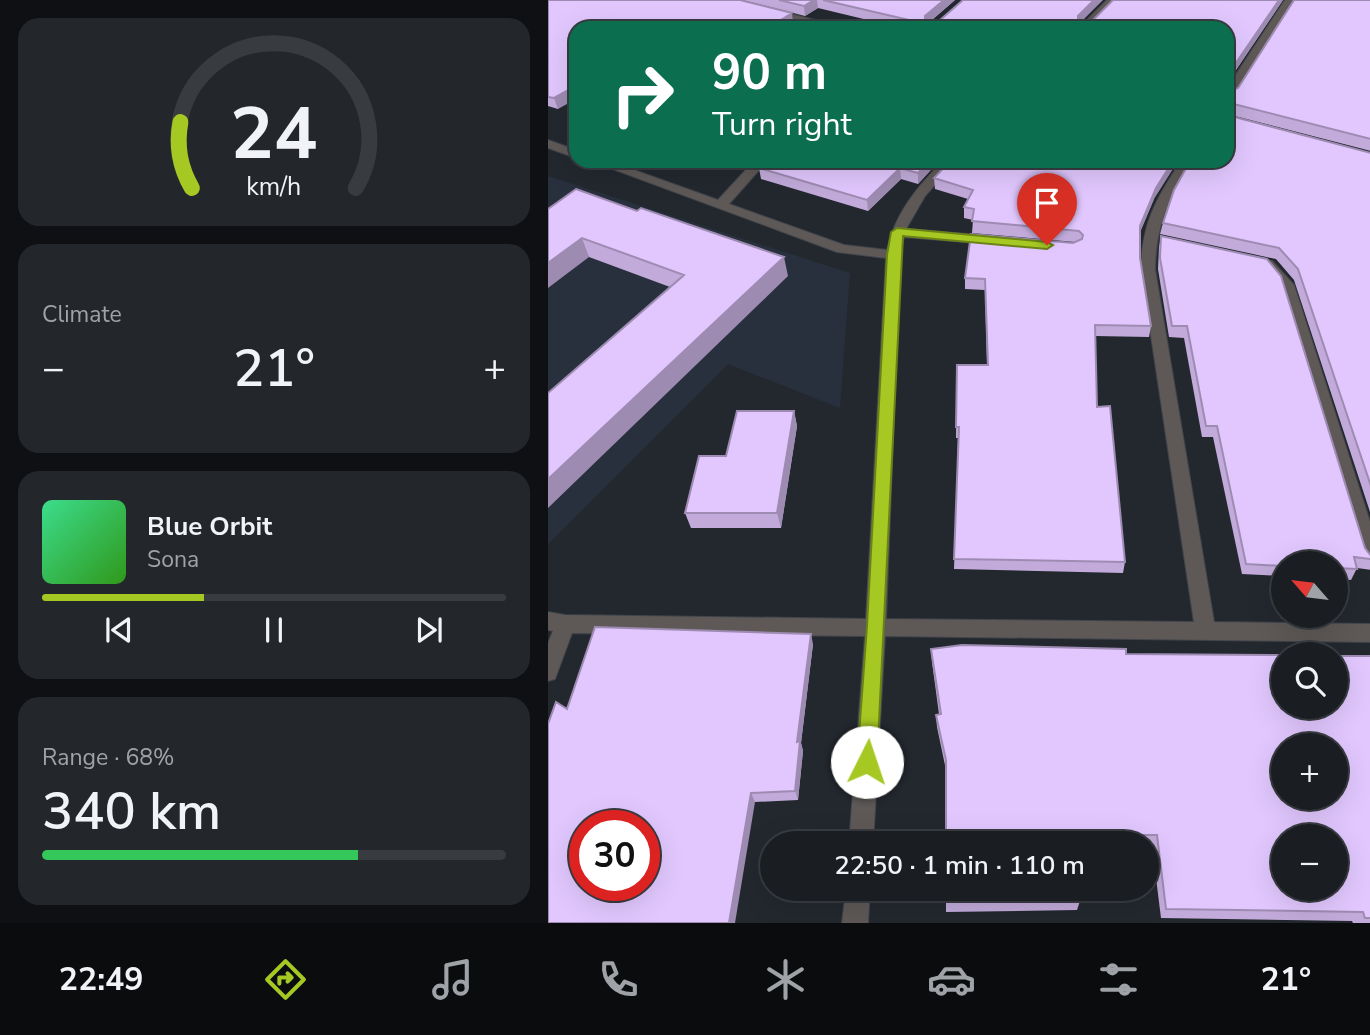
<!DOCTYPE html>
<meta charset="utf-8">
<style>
:root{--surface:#1a1e23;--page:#23272b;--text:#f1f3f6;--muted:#9fa2a6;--line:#383c41;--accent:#a5c823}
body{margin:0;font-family:"Nunito Sans",sans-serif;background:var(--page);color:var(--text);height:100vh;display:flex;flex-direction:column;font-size:26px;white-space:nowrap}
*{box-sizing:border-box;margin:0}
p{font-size:23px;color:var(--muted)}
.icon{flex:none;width:38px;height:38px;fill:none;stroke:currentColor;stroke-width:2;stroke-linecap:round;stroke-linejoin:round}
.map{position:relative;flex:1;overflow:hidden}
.sheet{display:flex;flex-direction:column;gap:18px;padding:18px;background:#0e1013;width:548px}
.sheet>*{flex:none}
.guide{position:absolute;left:21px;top:21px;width:665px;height:147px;border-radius:21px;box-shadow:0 7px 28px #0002,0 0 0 2px var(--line);background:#0b6e4f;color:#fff;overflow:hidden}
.needle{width:46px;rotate:298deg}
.controls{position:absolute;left:723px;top:551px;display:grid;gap:14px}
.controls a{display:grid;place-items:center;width:77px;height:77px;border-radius:50%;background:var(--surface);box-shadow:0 7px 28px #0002,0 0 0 2px var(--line);font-size:35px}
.speed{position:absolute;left:21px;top:810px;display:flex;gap:14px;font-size:35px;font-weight:700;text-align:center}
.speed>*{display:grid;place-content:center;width:91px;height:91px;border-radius:50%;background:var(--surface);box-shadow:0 7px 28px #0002,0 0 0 2px var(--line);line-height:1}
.speed .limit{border:10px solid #d22;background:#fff;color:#111}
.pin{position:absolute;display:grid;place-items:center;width:60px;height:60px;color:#fff;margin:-72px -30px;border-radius:50% 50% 50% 0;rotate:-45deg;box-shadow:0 0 7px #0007}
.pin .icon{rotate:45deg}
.me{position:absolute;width:77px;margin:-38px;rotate:4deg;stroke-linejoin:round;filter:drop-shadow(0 0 5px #0008)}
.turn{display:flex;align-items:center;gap:24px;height:147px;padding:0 28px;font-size:32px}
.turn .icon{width:91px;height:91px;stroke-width:2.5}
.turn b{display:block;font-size:49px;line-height:60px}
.big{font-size:52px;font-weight:600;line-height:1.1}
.sheet .widget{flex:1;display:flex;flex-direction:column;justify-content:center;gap:10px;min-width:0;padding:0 24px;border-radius:21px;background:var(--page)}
.sheet .dial{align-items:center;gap:0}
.dial svg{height:182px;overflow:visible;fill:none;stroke:var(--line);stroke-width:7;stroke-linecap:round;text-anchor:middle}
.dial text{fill:var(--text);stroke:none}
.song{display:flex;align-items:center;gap:21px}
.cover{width:84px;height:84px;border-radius:10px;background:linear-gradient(135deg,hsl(150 70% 55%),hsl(110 70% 35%))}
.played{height:7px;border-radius:4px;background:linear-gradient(90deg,var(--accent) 35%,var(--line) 35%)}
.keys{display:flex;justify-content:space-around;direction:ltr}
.heat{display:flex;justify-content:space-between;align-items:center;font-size:38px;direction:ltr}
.charge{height:10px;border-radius:5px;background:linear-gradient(90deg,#34c759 68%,var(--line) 0)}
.trip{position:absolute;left:212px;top:831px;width:399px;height:70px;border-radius:35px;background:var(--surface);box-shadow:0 7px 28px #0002,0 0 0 2px var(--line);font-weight:600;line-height:70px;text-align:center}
.tab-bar{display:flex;height:112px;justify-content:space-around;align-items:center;background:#0a0c0e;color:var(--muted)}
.tab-bar .icon{width:49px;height:49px}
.tab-bar .current{color:var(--accent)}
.tab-bar b{font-size:32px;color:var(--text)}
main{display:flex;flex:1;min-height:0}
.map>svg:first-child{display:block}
.built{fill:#28303d}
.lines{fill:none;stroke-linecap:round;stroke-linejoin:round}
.minor-casing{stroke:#40444b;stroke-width:2}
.minor{fill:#5e5957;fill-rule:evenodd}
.wall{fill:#c2abda}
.shaded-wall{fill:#9e8bb2}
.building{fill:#e1c7fe;stroke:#9e8bb2;stroke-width:2;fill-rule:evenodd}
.route{fill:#a5c823;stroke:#6b8217;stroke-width:2}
</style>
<main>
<section class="sheet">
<div class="widget dial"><svg viewBox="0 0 100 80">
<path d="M14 69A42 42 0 1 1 86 69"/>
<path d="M14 69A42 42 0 0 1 9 40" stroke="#a5c823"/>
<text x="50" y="56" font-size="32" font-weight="700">24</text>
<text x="50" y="72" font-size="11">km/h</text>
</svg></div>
<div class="widget"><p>Climate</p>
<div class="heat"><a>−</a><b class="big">21°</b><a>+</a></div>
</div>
<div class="widget">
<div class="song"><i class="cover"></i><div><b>Blue Orbit</b><p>Sona</p></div></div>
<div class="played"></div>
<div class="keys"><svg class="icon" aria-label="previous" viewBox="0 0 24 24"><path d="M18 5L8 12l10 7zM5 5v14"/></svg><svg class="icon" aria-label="pause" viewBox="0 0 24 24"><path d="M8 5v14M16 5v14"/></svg><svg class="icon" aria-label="next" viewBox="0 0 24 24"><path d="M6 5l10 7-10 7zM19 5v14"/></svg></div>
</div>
<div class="widget"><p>Range · 68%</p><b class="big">340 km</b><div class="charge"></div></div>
</section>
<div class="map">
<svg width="823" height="923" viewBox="0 0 823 923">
<rect width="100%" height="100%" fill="#23282f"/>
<path class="built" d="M0,176l302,97 -10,135 -112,-44 -180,180z"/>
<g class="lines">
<defs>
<path id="minor" d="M559,0h11l-28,28h-11z
M737,0h10l-62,97 -6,3v-12z
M222,9l70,17 1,2h-18l-57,-14v-4z
M0,140l28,10v8l-28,-10z
M43,161h18l109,39 36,-39h13l-38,43 115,41 43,5c8,-36 29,-62 56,-89h13l-31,35 -19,33 85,7 7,4 -7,4 -87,-7 -4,18 -14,364 308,3 -53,-353c1,-46 15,-70 40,-108h12c-24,38 -37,62 -38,108l59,353 157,2v18l-486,-6 -12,208h-24l16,-208 -293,-3 -17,46 -7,2v-38l5,-12 -5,-1v-18l17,3 301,4 20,-361 -49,-6z
M719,260l5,1 22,24 77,240v41l-7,-2 -3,-6 -81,-272 -20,-22z
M298,889h24l-2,34h-26z"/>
</defs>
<use href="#minor" class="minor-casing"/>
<use href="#minor" class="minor"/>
</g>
<path class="wall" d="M0,0l245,23 -8,5h-209l-18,81 -10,-3z
M194,0h213l-23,20h161l20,-20h170l-55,82 1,10 9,-4 133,-88v151l-144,-37v1l144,38v362l-77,-235 -18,-21 -116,-25 3,-11 64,-62v-133h-326l-83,-20 -13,8z
M220,161h171l-21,23 -17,-5 -33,32 -107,-32 -2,-11z
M386,178l220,21 -14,33v26l11,68 -2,11 -54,-1 2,71 28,155 -2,11 -169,-4 4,-131h-2l1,-73h30l-2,-75 -20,-1v-11l110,-36 -103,-9 1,-13 -9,-2v-11l4,-8 -33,-10z
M0,209l240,67 -118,11 -81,-30z
M613,236l210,320v14l-14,-2 -6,12 -15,-1v-15h-53v12l-41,-2 -29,-137h-11l-18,-99 -15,-1 -11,-68 1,-22z
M246,411l3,15 -16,102h-90l-6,-15 41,-57z
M265,644l-12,99 2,8 -5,49 -43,2 -188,-93z
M383,649l195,5 245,2v267h-18l-1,-2 -191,-3 -9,-72h-6v-2h-200v-74l-9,-43 -1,-12 3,-1 -7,-52z
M398,889l134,12 -3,9 -131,2z"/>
<path class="shaded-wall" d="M266,0h3l1,8 -13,8 -1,-10z
M396,0h11l-28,24h-2v-8z
M546,0h9l-26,26 1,-10z
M731,0h4l-56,83v-6z
M244,13l1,10 -8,5h-17z
M28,86v13l-18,10 -4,-11z
M381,161h10l-21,23v-11z
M625,161h5l-24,38 -16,38 2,-11 16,-38z
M352,168l1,11 -33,32 -1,-11z
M34,238l7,19 -41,31v-25z
M236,257l4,19 -240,232v-29z
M246,411l3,15 -16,102 -4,-15z
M263,634l2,10 -12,99 2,8 -5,49 -3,-9 2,-49z
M203,793l4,9 -20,121h-6z"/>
<path class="building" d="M0,0h192l52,13 -24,15h-192v58l-22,12 -6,-1z
M231,0h35l-10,6z
M275,0h121l-19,16v4h15l23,-20h131l-16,16v4h15l20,-20h166l-52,76 2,16 9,-4 56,-88h77v139l-141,-36 -3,2v-77h-294l2,-2z
M679,108v7l144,38v333l-73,-217 -19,-21 -116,-25 11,-33 16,-29h37z
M220,161h161l-11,12 -18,-5 -33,32 -108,-32z
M402,161h223l-17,27 -16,38v32l11,68 -56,-1 2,82 13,-1 15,156 -171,-3 5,-132h-3l1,-62h31l-3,-86 -20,-1 6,-44 102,9 9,-4 1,-4 -4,-4 -107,-10 2,-12 -10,-2 9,-17 -39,-12z
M28,189l61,22 4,-3 143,49 -236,222v-86l136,-118 -102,-37 -34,25v-54z
M613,236l106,23 14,17 84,272 6,8v3l-17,-2 3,12 -21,-1v-4h-53v2l-37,-2 -29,-138h-11l-19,-100h-15l-12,-68z
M189,411h57l-17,102h-92l14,-57h27z
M47,627l216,7 -14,108 3,-1 -5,50 -44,2 -22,130h-181v-199l8,-22 11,7zM37,826h59v60h-59z
M414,645l164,4v5l157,1v52h53v-51h35v262h-6l-2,-6 -197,-3 -9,-74h-82v9h-129v-84l-10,-45 5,-1 -10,-65zM735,746h53v52h-53zM735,836h53v53h-53z
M398,889h133l1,12 -135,1z"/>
<path class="route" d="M349,228l150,14 6,3 -6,4 -144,-13 -26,526 -3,7 -7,3 -7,-3 -3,-7 10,-136 20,-371 4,-23z"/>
</svg>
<div class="controls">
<a><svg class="needle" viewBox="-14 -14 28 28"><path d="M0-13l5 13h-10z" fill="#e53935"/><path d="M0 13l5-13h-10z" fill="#9fa2a6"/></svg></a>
<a><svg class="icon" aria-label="search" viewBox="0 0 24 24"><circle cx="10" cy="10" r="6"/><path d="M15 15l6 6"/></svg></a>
<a>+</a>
<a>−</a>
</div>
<div class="speed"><div class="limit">30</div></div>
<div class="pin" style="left:499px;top:245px;background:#d93025"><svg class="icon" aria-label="arrive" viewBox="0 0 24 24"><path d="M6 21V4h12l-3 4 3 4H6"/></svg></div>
<svg class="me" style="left:319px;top:762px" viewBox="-20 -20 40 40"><circle r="19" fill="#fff"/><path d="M0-13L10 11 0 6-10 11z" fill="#a5c823"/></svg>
<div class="trip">22:50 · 1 min · 110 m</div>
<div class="guide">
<div class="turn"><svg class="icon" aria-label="right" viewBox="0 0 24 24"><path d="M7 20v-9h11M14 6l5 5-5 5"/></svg><div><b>90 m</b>Turn right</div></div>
</div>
</div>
</main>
<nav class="tab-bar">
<b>22:49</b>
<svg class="icon current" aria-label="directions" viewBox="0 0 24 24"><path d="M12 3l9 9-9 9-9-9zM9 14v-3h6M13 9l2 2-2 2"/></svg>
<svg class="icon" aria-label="music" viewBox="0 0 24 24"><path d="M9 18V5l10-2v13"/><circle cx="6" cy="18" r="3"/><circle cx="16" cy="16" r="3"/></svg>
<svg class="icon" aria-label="phone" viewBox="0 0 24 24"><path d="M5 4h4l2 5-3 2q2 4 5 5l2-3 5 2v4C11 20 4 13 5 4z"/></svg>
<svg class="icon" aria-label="climate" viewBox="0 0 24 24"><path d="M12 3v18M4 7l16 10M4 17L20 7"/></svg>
<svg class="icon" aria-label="car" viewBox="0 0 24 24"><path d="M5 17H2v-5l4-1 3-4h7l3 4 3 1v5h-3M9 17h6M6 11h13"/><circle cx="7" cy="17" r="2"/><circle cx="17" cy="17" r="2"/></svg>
<svg class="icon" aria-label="filters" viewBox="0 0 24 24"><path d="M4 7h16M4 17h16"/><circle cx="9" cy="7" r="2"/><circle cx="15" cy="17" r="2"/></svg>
<b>21°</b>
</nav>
